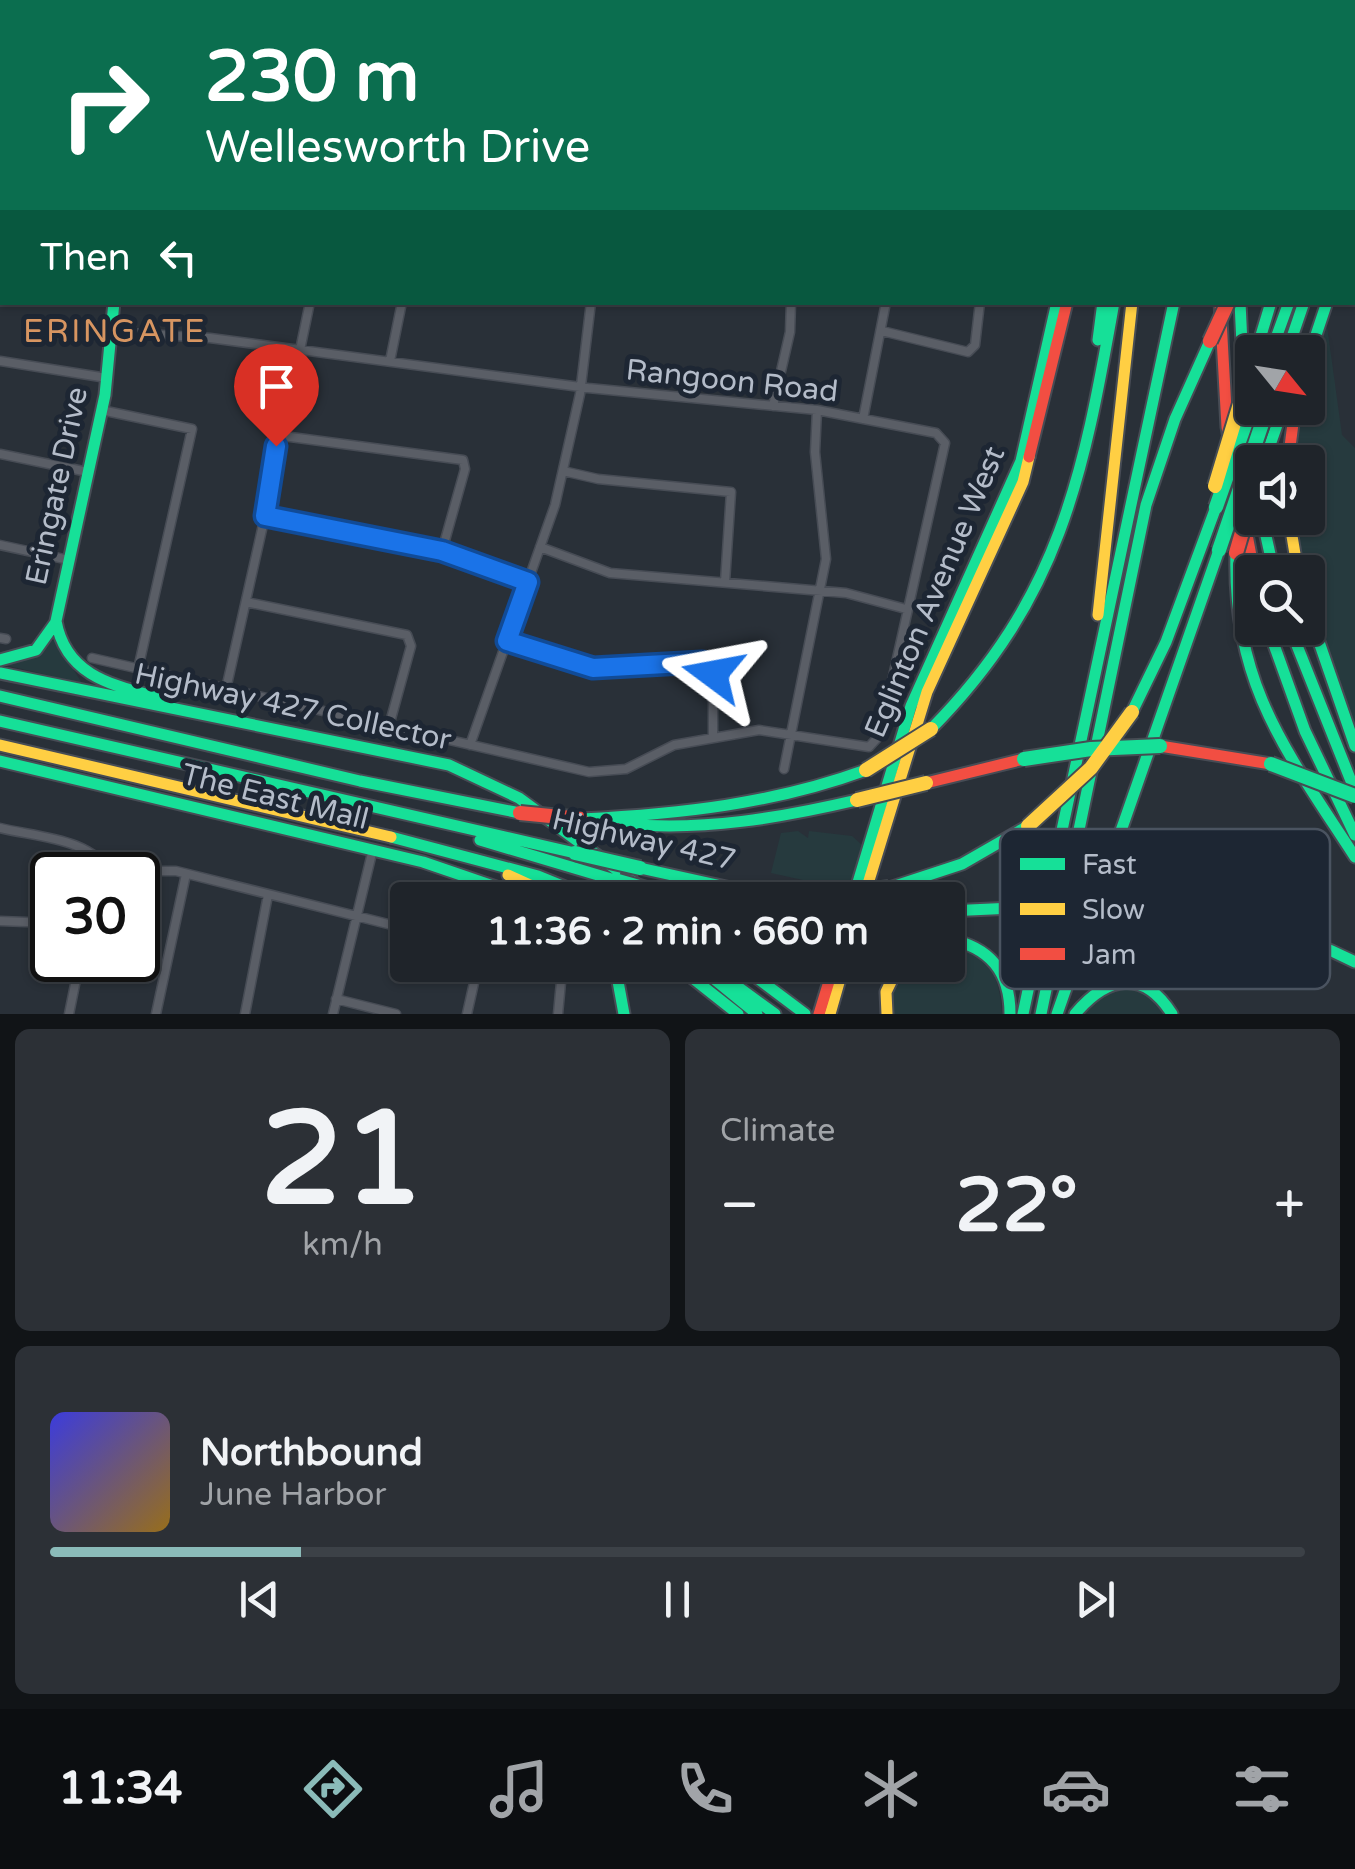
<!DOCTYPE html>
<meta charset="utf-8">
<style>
:root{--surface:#1f242a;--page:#2c3036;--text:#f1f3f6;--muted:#a1a4a8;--line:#3c4147;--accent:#8bbbb9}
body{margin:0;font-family:"Varela Round",sans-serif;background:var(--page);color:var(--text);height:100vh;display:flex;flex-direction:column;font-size:38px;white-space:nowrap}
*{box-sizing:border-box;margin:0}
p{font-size:32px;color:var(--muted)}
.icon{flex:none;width:55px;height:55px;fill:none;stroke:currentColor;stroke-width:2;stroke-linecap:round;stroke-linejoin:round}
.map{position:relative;height:1014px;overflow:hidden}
.panel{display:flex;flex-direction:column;gap:15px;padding:15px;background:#111417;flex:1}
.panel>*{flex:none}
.banner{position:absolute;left:0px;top:0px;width:1355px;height:305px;box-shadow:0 2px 8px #0004,0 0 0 2px var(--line);background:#0b6e4f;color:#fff;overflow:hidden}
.needle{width:65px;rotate:120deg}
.controls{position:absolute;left:1235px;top:335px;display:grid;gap:20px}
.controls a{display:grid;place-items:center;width:90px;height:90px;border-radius:10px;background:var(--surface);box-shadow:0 2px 8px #0004,0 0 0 2px var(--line);font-size:50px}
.speed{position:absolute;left:30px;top:852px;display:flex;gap:20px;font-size:50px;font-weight:700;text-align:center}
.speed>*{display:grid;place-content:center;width:130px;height:130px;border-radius:50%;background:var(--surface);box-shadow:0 2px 8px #0004,0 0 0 2px var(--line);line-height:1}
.speed .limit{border:5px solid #111;border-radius:15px;background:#fff;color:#111}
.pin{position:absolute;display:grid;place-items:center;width:85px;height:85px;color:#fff;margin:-102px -42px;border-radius:50% 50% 50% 0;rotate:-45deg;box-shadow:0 0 10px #0007}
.pin .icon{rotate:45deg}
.me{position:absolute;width:110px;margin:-55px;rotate:283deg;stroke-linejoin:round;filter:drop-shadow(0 0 8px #0008)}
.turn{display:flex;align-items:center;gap:35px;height:210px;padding:0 40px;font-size:45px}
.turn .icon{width:130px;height:130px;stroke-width:2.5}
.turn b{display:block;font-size:70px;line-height:85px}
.then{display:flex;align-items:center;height:95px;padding:0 40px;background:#0003;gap:20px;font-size:38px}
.big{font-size:75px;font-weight:700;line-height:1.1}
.panel .widget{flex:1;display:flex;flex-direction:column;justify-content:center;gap:15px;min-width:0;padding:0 35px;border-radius:15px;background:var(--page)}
.panel .dial{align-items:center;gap:0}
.dial b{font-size:130px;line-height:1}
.song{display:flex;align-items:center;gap:30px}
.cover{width:120px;height:120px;border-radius:15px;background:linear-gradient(135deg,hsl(240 70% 55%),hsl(40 70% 35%))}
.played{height:10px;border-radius:5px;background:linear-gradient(90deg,var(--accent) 20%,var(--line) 20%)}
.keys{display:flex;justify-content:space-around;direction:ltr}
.heat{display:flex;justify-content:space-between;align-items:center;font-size:55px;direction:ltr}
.panel .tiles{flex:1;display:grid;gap:15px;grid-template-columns:1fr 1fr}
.widget:last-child{grid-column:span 2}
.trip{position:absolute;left:390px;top:882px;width:575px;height:100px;border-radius:10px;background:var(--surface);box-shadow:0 2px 8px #0004,0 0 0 2px var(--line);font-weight:700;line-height:100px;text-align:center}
.menu{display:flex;height:160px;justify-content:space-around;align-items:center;background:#0c0e11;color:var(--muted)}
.menu .icon{width:70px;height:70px}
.menu .current{color:var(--accent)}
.menu b{font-size:45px;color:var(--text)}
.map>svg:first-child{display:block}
.green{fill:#263a3e}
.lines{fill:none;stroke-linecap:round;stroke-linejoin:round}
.street-casing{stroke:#474c55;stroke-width:11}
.fast-casing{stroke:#474c55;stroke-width:15}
.slow-casing{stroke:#474c55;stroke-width:15}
.jam-casing{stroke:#474c55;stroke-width:15}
.street{stroke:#5a5e66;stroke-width:8}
.fast{stroke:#16e098;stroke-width:11}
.slow{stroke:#ffcf43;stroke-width:11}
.jam{stroke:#f24e42;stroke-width:11}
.fast-bridge-casing{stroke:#464c53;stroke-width:18;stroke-linecap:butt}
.slow-bridge-casing{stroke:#464c53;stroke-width:18;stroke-linecap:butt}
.jam-bridge-casing{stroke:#464c53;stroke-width:18;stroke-linecap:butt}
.fast-bridge{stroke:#16e098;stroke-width:14}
.slow-bridge{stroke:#ffcf43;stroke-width:14}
.jam-bridge{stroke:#f24e42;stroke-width:14}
.route-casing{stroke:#114b97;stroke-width:25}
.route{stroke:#1a73e8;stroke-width:18}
.labels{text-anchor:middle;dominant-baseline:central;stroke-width:10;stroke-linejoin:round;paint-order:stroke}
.street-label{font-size:30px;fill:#b4bcc9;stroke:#1d2633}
.neighbourhood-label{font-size:32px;letter-spacing:2.5px;fill:#d79561;stroke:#1d2633}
.key{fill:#1d2633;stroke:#4a5360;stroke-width:2.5}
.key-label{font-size:28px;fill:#b4bcc9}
</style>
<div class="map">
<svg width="1355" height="1014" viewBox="0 0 1355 1014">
<rect width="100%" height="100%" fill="#293038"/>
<path class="green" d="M1327,326l15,109 13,13v284l-47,-138v-22h-7l-7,-54h14v-56h-15l9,-54h6l5,-29 -5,-3z
M49,640l6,1 27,42 -82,-19z
M798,831l10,7 1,-7 43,5 10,9 -12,41h-38v-4l-41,-9 10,-40z
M948,945c41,4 52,32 54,69h-111l-1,-18 13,-31h45z
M1131,986l23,10 11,18h-85l21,-22z"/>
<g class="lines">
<defs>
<path id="street" d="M400,0l6,2
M802,0l2,2
M484,2l2,-2
M582,2v-2
M675,2l1,-2
M0,52h2
M0,268h2
M882,331l86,21 7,-7 5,-43
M300,350l10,-48
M0,361l107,17
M390,361l12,-59
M773,406l17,-74 1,-30
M101,410l91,19 -54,240
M863,419l23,-117
M0,454l88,18
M563,471l35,8 133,13 -6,90
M265,516l177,35 85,30
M0,545l69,15
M540,547l70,26 236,20 60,16
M246,602l161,33 4,11 -22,80
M0,638l6,1
M507,641l86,27 113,-6 7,7v68
M92,658l497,114 37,-3 48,-24 85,-15 110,17 11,-12 65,-292 -9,-10 -119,-23 -229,-22 -378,-50 -97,-6
M226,689l39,-173 11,-70 7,-10 180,24 2,9 -23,82
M470,745l85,-240 25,-111 11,-92
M784,769l42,-210 -11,-107 2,-42
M0,828c36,9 93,10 111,47
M138,879l23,-8h15l232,58
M0,921l52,2
M538,965l23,17 -3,32
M336,999l60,15
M69,1014l11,-54
M156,1014l30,-140
M245,1014l23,-119
M333,1014l40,-165
M467,1014l11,-49"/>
<path id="fast" d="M149,0v2
M1049,0l1,2
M1060,0l1,2
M1225,0v2
M1256,0v2
M1319,2l4,-2
M1352,151l3,-4
M1352,214l3,-5
M1240,302l4,85
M1098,340l5,-38
M1256,352l15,-50
M1271,352l18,-50
M1287,352l17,-50
M1308,359l19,-57
M1264,462l19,-54
M1262,518l12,54
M1236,553c-4,131 51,199 119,304
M1308,610l47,136
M56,621l49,-226 9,-93
M56,621c10,55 56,64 104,77
M1268,628l37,103 50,104
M1290,628l65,163
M0,660l36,-10 20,-28
M0,673l449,92 70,33 139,102
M0,696l360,85 160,32
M1132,712l34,-70 50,-135
M0,721l575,132
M931,729c129,-131 152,-252 183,-427
M0,761l423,101 111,38
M581,819c98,-5 192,-15 285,-49
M625,824c79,7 155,-6 232,-24
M391,837l147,39 59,24
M480,840l138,41
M640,868l109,24 84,4
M889,888l73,-24 66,-38
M853,899l58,-193 110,-245 36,-159
M1129,903c80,5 154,23 226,59
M948,911l65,-3
M948,939c42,8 62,33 62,75
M615,965l9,49
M676,965l62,49
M697,965l60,49
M708,965l67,49
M740,965l65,49
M1023,1014l151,-712
M1041,1014l105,-509 29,-86 35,-78
M1057,1014l162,-464
M1075,1014c32,-38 68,-46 97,0"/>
<path id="slow" d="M1352,172l3,-5
M1352,231l3,-6
M1289,518l9,54
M1098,615l34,-313
M0,745l391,92
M508,875l55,25
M863,900l64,-208 96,-210 6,-25
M830,1014l14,-49
M887,1014l-1,-22 13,-27"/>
<path id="jam" d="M1135,0v2
M1288,2l4,-2
M1220,302l7,125 27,145
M1029,457l38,-155
M1288,462l7,-54
M1160,746l111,18
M926,783l98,-24
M819,1014l15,-49"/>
</defs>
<use href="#street" class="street-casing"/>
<use href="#fast" class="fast-casing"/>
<use href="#slow" class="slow-casing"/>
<use href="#jam" class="jam-casing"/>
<use href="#street" class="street"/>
<use href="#fast" class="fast"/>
<use href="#slow" class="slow"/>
<use href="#jam" class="jam"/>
<defs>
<path id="fast-bridge" d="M1216,507l36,-102
M1219,550l48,-141
M1024,759l67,-10 69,-3
M1271,764l84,32
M575,853l65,15
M618,881l67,19
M833,896l56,-8"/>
<path id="slow-bridge" d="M1215,486l37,-122
M866,770l65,-41
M857,800l69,-17
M1028,826l63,-58 41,-56"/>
<path id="jam-bridge" d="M1210,341l18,-39
M1236,553l16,-55
M520,813l61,6
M1013,908l116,-5"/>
</defs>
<use href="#fast-bridge" class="fast-bridge-casing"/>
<use href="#slow-bridge" class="slow-bridge-casing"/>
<use href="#jam-bridge" class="jam-bridge-casing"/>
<use href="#fast-bridge" class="fast-bridge"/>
<use href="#slow-bridge" class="slow-bridge"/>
<use href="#jam-bridge" class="jam-bridge"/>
</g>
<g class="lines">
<defs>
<path id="route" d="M276,446l-11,70 177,35 86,31 -21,59 86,27 109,-6 8,2 3,10"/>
</defs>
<use href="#route" class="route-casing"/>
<use href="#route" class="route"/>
</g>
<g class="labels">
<g class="street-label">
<text transform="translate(732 381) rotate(6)">Rangoon Road</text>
<text transform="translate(57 486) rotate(-78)">Eringate Drive</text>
<text transform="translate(935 592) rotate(-67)">Eglinton Avenue West</text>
<text transform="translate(293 707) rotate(12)">Highway 427 Collector</text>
<text transform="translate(275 797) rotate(14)">The East Mall</text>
<text transform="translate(644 840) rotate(13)">Highway 427</text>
</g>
<g class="neighbourhood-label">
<text x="115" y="332">ERINGATE</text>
</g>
</g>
<rect x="1000" y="829" width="330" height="160" rx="15" class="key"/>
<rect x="1020" y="858" width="45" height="12" fill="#16e098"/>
<rect x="1020" y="903" width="45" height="12" fill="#ffcf43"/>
<rect x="1020" y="948" width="45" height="12" fill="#f24e42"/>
<g class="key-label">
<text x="1082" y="874">Fast</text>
<text x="1082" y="919">Slow</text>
<text x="1082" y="964">Jam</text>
</g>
</svg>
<div class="controls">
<a><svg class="needle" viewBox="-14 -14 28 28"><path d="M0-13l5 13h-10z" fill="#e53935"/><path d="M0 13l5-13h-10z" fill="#a1a4a8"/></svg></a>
<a><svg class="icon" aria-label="sound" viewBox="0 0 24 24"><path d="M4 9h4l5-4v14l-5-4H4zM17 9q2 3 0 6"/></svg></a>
<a><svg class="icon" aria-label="search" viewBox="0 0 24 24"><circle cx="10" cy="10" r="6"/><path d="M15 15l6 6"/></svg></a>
</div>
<div class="speed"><div class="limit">30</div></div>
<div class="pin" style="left:276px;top:446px;background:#d93025"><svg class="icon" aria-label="arrive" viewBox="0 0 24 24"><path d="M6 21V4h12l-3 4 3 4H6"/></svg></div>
<svg class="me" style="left:713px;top:674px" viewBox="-20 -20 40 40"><path d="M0-17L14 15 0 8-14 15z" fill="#1a73e8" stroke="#fff" stroke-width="4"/></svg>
<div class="trip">11:36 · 2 min · 660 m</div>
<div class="banner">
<div class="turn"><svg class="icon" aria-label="right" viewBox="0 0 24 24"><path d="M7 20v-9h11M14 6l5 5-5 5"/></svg><div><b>230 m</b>Wellesworth Drive</div></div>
<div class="then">Then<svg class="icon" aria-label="left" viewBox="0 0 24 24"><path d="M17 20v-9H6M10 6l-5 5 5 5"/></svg></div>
</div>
</div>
<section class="panel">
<div class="tiles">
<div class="widget dial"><b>21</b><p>km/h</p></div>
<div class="widget"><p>Climate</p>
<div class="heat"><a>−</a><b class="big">22°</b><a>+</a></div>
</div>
<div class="widget">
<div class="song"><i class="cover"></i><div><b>Northbound</b><p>June Harbor</p></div></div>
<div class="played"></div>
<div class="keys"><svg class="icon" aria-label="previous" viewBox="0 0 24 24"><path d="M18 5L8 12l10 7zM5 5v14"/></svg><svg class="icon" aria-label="pause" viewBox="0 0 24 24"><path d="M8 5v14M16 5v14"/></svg><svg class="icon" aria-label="next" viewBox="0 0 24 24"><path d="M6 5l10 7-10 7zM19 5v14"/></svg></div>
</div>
</div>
</section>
<nav class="menu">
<b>11:34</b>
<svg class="icon current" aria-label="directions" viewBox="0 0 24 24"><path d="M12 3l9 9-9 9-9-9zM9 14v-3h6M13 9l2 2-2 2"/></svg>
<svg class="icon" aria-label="music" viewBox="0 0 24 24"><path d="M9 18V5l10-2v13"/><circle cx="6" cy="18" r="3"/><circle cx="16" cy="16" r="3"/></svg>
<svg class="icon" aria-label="phone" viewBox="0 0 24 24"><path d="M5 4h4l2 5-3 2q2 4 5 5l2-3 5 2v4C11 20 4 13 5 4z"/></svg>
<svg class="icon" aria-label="climate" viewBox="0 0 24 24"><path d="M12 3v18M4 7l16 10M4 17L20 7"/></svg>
<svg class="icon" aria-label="car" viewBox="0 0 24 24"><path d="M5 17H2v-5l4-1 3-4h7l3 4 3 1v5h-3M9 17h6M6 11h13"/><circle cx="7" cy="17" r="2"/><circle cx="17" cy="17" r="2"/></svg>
<svg class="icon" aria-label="filters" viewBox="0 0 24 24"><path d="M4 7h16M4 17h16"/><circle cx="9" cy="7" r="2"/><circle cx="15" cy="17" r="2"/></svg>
</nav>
